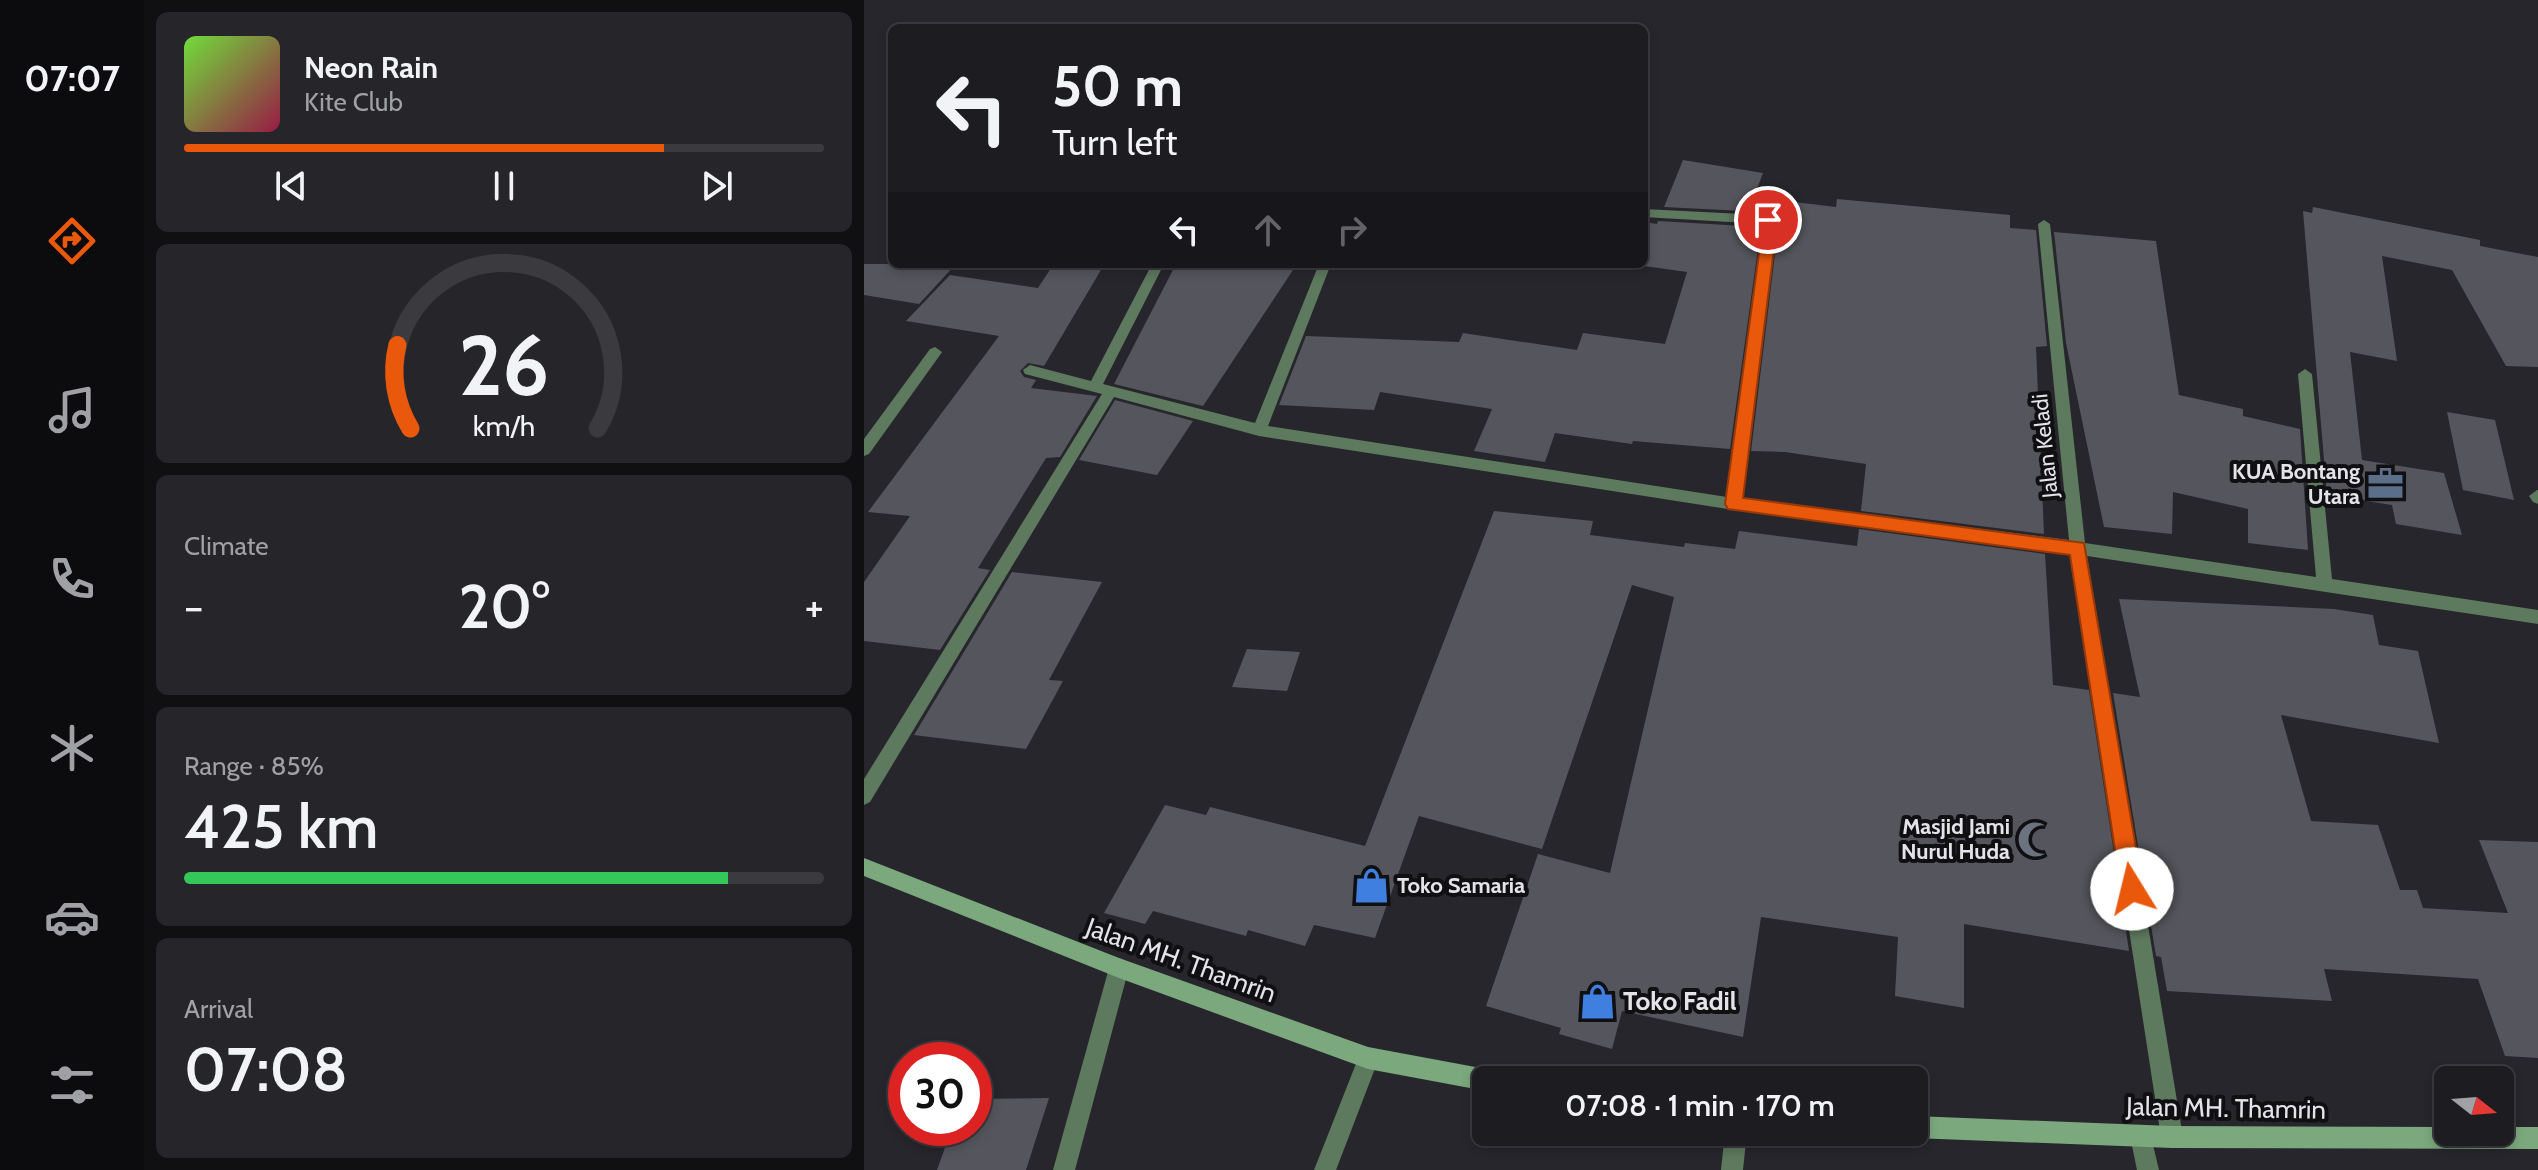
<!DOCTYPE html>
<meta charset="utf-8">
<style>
:root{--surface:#1d1c21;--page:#25252a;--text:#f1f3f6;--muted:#a0a1a5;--line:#3b3a3f;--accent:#ea580c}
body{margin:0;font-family:Cabin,sans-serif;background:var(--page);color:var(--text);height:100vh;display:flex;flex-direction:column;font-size:30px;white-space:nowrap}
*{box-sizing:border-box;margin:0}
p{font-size:26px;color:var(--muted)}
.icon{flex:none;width:44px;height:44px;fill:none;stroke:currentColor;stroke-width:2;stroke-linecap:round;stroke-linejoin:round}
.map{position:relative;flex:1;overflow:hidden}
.side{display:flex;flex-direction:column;gap:12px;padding:12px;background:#100f12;width:720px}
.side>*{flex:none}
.guide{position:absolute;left:24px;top:24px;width:760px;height:244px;border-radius:12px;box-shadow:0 4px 12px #0003,0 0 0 2px var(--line);background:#1d1c21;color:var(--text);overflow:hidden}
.needle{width:52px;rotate:107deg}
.fabs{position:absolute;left:1570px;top:1066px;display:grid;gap:16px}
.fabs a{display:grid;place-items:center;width:80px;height:80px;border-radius:12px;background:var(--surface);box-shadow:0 4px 12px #0003,0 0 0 2px var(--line);font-size:40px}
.speed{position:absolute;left:24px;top:1042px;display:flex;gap:16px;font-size:40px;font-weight:700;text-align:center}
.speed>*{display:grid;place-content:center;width:104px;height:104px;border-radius:50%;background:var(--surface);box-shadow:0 4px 12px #0003,0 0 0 2px var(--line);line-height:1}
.speed .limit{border:12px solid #d22;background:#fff;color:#111}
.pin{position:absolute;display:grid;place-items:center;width:68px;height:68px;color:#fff;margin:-34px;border:4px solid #fff;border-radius:50%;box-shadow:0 2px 8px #0007}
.me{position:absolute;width:88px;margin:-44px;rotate:351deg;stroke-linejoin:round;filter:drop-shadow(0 0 6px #0008)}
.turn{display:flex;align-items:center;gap:28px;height:168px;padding:0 32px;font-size:36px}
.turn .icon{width:104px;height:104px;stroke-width:2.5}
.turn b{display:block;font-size:56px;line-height:68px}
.lanes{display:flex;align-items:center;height:76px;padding:0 32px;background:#0003;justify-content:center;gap:40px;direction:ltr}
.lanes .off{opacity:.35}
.big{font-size:60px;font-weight:600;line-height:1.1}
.side .card{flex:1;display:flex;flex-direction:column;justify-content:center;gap:12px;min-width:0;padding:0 28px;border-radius:12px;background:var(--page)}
.side .dial{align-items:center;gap:0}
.dial svg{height:208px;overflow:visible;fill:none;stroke:var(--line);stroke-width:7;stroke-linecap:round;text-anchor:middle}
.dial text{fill:var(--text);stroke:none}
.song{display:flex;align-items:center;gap:24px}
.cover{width:96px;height:96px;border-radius:12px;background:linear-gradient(135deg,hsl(100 70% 55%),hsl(340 70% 35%))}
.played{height:8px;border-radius:4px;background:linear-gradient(90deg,var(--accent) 75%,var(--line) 75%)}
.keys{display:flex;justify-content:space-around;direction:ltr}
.heat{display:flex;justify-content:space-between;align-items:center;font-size:44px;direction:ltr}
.charge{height:12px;border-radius:6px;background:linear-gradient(90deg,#34c759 85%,var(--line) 0)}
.trip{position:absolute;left:608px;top:1066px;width:456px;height:80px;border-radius:12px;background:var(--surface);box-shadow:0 4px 12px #0003,0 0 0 2px var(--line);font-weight:600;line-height:80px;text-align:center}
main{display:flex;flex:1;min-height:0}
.tab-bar{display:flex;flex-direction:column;width:144px;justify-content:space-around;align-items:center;background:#0c0b0d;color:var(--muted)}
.tab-bar .icon{width:56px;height:56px}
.tab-bar .current{color:var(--accent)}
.tab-bar b{font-size:36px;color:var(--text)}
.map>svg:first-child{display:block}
.building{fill:#55555d}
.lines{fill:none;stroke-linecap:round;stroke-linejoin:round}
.lane{fill:#5d795e;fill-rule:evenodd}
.street{fill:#5d795e;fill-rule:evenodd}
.secondary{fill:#7ba87d;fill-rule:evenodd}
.route{fill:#ea580c;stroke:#983908;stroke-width:2}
.labels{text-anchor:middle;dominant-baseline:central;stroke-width:8;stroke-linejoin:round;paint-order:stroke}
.street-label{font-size:22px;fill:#e4e3e7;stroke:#100f12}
.poi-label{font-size:22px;font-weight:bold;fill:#e4e3e7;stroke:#100f12;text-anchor:end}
.near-street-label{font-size:26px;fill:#e4e3e7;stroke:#100f12}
.near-poi-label{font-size:26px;font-weight:bold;fill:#e4e3e7;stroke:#100f12;text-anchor:start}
</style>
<main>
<nav class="tab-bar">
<b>07:07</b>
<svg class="icon current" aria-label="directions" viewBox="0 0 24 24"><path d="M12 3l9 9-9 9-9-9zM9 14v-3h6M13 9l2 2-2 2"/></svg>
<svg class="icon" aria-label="music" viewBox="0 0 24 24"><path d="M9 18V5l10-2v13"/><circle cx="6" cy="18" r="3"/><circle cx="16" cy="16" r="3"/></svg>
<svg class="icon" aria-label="phone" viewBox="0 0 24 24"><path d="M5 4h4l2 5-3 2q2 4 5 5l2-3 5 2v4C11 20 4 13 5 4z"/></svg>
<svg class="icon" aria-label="climate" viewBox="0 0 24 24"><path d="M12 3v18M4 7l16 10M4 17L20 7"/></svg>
<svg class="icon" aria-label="car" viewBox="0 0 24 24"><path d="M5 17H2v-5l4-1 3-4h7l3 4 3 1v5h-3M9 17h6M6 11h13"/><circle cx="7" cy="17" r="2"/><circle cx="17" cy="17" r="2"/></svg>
<svg class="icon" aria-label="filters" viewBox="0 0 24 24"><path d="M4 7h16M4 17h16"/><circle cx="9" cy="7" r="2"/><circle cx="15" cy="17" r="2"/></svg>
</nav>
<section class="side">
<div class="card">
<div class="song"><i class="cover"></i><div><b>Neon Rain</b><p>Kite Club</p></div></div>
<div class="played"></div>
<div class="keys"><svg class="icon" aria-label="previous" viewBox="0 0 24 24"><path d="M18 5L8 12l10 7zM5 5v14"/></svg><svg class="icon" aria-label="pause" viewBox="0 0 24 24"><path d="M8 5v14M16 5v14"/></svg><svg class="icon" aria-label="next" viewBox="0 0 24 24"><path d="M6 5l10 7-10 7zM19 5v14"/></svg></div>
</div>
<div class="card dial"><svg viewBox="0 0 100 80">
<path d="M14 69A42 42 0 1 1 86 69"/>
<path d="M14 69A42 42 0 0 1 9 37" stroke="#ea580c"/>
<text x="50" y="56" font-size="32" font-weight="700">26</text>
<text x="50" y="72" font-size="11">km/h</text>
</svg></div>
<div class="card"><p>Climate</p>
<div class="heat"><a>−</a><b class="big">20°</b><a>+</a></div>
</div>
<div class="card"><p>Range · 85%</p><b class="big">425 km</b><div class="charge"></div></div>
<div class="card"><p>Arrival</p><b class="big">07:08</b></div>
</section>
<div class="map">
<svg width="1674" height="1170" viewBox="0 0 1674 1170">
<rect width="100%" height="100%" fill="#27262c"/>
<path class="building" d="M819,160l80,13 -9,24 82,10 1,-8 173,16v13l26,2 11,116 -11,1 8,187 -183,-23 5,-47 -81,-12 -34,-1 28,-230 -17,-9 -98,-5z
M1449,207l167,33v6l58,11v110l-32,-1 -54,-96 -70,-14 15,105 -47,-9 12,108 82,13 18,62 -66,-11 -4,-19 -65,-10 -24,-284 9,2z
M794,221l103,6 -31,222 -97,-8 -1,3 -77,-11 -10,29 -71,-11 18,-42 -112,-17 -6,18 -95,-5 27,-69 153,6 4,-9 114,17 6,-17 82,11 22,-72 -43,-6v-44l13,2z
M1190,232l102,9 23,154 64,14v7l57,13 8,121 -60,-7v-34l-75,-17 -1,42 -68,-7 -38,-184z
M0,264h92l-37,40 -55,-9z
M312,264h121l-94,142 -89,-22z
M187,268l50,2 -57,96 -16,-3 -8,8 4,6 12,3 -5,8 66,8 -37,61 -14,1 -68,110 12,2 -50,80 -76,-9v-59l46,-66 -42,-4 131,-176 -93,-15 44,-46 88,13z
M251,400l78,21 -36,54 -78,-15z
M1583,412l48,8 19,80 -51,-10z
M630,511l99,10 -3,14 94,12 1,-4 50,6 4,-18 118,15 2,-17 186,25 8,131 36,5 40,261 -165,-27v84l-69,-12 3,-59 -137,-20 -18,120 -121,-26 -10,38 -53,-15 2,-6 -75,-22 52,-152 72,19 64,-276 -42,-12 -90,264 -123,-33 -44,122 -61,-13 -9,21 -57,-16 -2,6 -93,-25 -8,13 -41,-11 61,-108 41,10 4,-8 155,39z
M148,572l90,10 -53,98 14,1 -37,68 -112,-14z
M1255,599l215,10 39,6 6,30 39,6 21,92 -158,-28 30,106 67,4 22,65h17l6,18 85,5 -29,-73 59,2v216l-33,-2 -27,-77 -154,-10 8,32 -165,-10 -6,-34 -5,-1 -43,-263 27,4z
M383,649l53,3 -13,39 -55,-4z
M185,1098l-23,72h-89l15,-42h22v-29z"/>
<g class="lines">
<path class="lane" d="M71,347l7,5 -2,3 -71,99 -5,2v-17l66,-90z"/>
<path class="street" d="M780,209l118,6 14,7 -34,277 327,41 -31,-316 6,-4 6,4 35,319 231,34 -18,-203 7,-5 7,5 20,205 206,31v14l-451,-68 96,581 -3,8 -8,3 -8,-3 -3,-8 -90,-583 -337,-44 -475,-74 -145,-39 -244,405 -6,3v-26l238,-385 -77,-20 -2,-4 7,-5 61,16 61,-117h12l-61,120 152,39 64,-159h12l-63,162 459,71 37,-273 -120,-7z
M1673,490h1v14l-5,-2 -4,-6z
M255,958l7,3 3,7 -54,202h-22l56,-202 3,-7z
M504,1047l7,4 4,7 -43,112h-22l47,-119z
M1277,1125l8,3 10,42h-22l-7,-34 3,-8z
M861,1132h22l-4,38h-22z"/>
<path class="secondary" d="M0,858l255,100 249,89 118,22 8,3 3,8h-11v11l-118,-22 -249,-91 -255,-102z
M1050,1116l258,10 276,1v5h52v-5h38v22l-366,-1 -258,-10 -9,-6h9z"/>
</g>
<path class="route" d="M904,216l9,8 -34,274 341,45 59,346 -3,8 -8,3 -8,-3 -3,-8 -51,-334 -342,-46 -3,-5 38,-280 -2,-4z"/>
<defs>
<symbol id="office-bare" viewBox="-9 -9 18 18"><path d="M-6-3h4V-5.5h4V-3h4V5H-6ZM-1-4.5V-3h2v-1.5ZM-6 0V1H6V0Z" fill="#5c6f8a" stroke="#100f12" stroke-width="2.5" paint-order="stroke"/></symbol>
<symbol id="mosque-bare" viewBox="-9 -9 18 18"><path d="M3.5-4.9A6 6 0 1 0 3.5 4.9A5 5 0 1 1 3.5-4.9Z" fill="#6b7280" stroke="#100f12" stroke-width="2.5" paint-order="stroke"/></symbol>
<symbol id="shop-bare" viewBox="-9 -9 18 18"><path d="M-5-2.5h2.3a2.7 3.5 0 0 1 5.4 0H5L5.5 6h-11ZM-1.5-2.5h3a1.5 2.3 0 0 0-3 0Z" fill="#3f7fe0" stroke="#100f12" stroke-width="2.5" paint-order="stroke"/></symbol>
</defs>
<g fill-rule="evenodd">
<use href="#office-bare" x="1496" y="458" width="51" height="51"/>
<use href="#mosque-bare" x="1146" y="814" width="51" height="51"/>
<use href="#shop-bare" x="482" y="860" width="51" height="51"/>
<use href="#shop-bare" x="708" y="976" width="51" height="51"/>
</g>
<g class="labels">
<g class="street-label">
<text transform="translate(1181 446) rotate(-96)">Jalan Keladi</text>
</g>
<g class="poi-label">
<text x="1496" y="471">KUA Bontang<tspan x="1496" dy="25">Utara</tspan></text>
<text x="1146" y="826">Masjid Jami<tspan x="1146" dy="25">Nurul Huda</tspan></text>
<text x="533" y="885" text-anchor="start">Toko Samaria</text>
</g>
<g class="near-street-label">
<text transform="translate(317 960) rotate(20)">Jalan MH. Thamrin</text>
<text transform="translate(1362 1108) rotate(1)">Jalan MH. Thamrin</text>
</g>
<g class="near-poi-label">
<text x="759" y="1001">Toko Fadil</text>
</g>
</g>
</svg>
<div class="fabs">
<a><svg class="needle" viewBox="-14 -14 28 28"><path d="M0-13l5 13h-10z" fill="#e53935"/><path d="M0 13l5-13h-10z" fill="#a0a1a5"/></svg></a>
</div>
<div class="speed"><div class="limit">30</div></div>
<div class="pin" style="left:904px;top:220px;background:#d93025"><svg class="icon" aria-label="arrive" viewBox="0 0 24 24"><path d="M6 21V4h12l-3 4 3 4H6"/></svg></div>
<svg class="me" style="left:1268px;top:889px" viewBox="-20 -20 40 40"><circle r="19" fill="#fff"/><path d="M0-13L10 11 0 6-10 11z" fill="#ea580c"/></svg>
<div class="trip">07:08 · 1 min · 170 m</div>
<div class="guide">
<div class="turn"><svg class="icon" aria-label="left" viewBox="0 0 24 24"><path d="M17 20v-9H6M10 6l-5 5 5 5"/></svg><div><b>50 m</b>Turn left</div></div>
<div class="lanes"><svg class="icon" aria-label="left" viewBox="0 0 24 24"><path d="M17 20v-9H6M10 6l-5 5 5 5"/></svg><svg class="icon off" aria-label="ahead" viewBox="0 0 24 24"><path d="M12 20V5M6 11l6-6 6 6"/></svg><svg class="icon off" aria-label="right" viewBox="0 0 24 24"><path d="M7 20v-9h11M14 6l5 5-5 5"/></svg></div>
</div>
</div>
</main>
